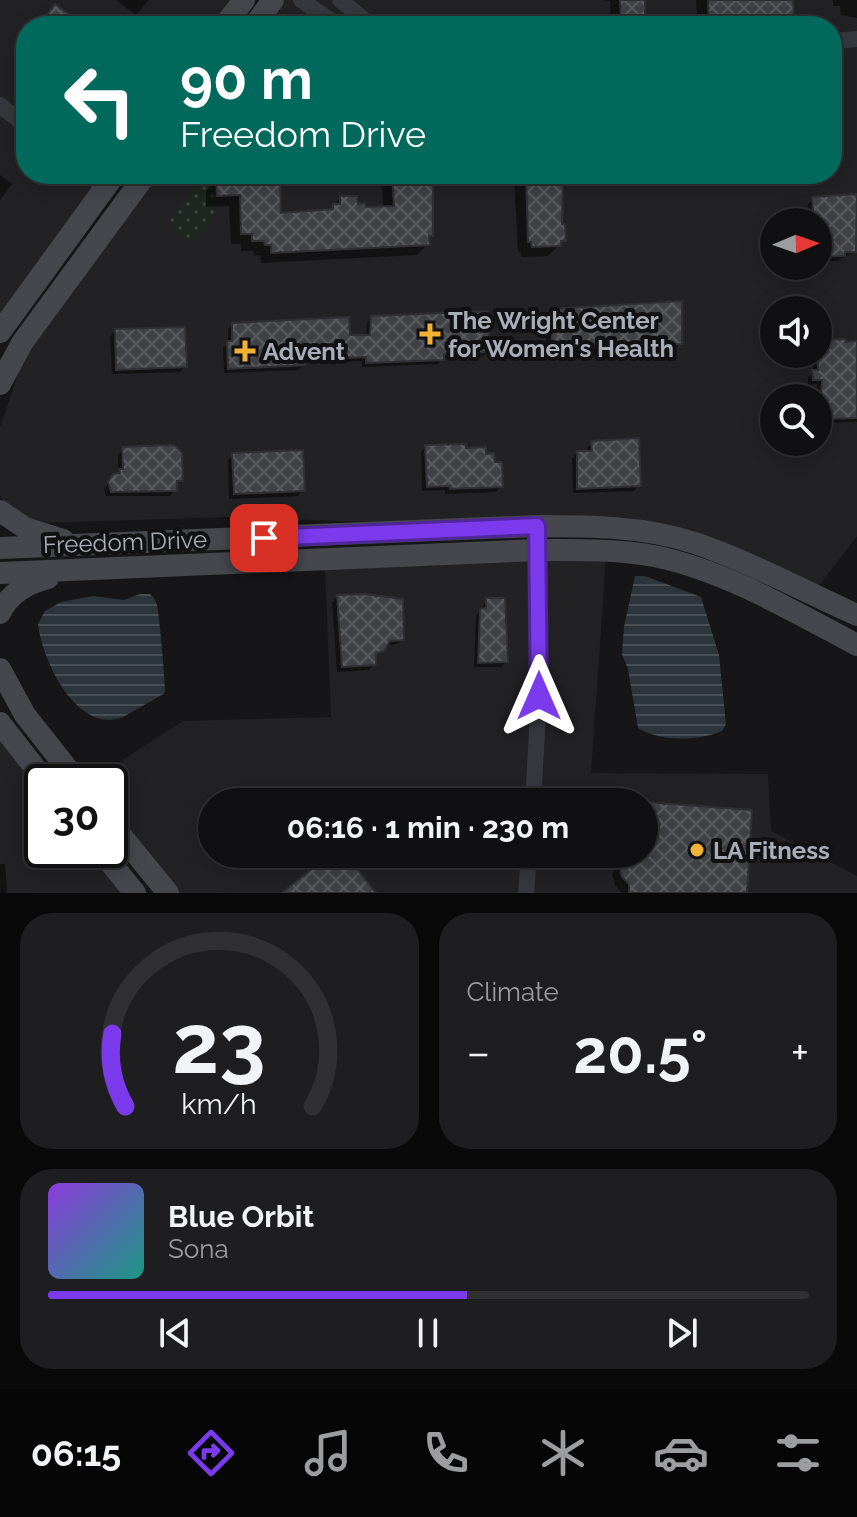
<!DOCTYPE html>
<meta charset="utf-8">
<style>
:root{--surface:#101012;--page:#1e1e20;--text:#f1f3f6;--muted:#9c9d9f;--line:#303032;--accent:#7c3aed}
body{margin:0;font-family:Raleway,sans-serif;background:var(--page);color:var(--text);height:100vh;display:flex;flex-direction:column;font-size:30px;white-space:nowrap}
*{box-sizing:border-box;margin:0}
p{font-size:26px;color:var(--muted)}
.icon{flex:none;width:44px;height:44px;fill:none;stroke:currentColor;stroke-width:2;stroke-linecap:round;stroke-linejoin:round}
.map{position:relative;height:893px;overflow:hidden}
.panel{display:flex;flex-direction:column;gap:20px;padding:20px;background:#09090a;flex:1}
.panel>*{flex:none}
.guide{position:absolute;left:16px;top:16px;width:826px;height:168px;border-radius:32px;box-shadow:0 4px 20px #0003,0 0 0 2px var(--line);background:#00695c;color:#fff;overflow:hidden}
.needle{width:52px;rotate:88deg}
.controls{position:absolute;left:760px;top:208px;display:grid;gap:16px}
.controls a{display:grid;place-items:center;width:72px;height:72px;border-radius:50%;background:var(--surface);box-shadow:0 4px 20px #0003,0 0 0 2px var(--line);font-size:40px}
.speed{position:absolute;left:24px;top:764px;display:flex;gap:16px;font-size:40px;font-weight:700;text-align:center}
.speed>*{display:grid;place-content:center;width:104px;height:104px;border-radius:50%;background:var(--surface);box-shadow:0 4px 20px #0003,0 0 0 2px var(--line);line-height:1}
.speed .limit{border:4px solid #111;border-radius:12px;background:#fff;color:#111}
.pin{position:absolute;display:grid;place-items:center;width:68px;height:68px;color:#fff;margin:-34px;border-radius:16px;box-shadow:0 4px 12px #0006}
.me{position:absolute;width:88px;margin:-44px;rotate:0deg;stroke-linejoin:round;filter:drop-shadow(0 0 6px #0008)}
.turn{display:flex;align-items:center;gap:28px;height:168px;padding:0 32px;font-size:36px}
.turn .icon{width:104px;height:104px;stroke-width:2.5}
.turn b{display:block;font-size:56px;line-height:68px}
.big{font-size:60px;font-weight:700;line-height:1.1}
.panel .card{flex:1;display:flex;flex-direction:column;justify-content:center;gap:12px;min-width:0;padding:0 28px;border-radius:32px;background:var(--page)}
.panel .dial{align-items:center;gap:0}
.dial svg{height:208px;overflow:visible;fill:none;stroke:var(--line);stroke-width:7;stroke-linecap:round;text-anchor:middle}
.dial text{fill:var(--text);stroke:none}
.song{display:flex;align-items:center;gap:24px}
.cover{width:96px;height:96px;border-radius:12px;background:linear-gradient(135deg,hsl(270 70% 55%),hsl(170 70% 35%))}
.played{height:8px;border-radius:4px;background:linear-gradient(90deg,var(--accent) 55%,var(--line) 55%)}
.keys{display:flex;justify-content:space-around;direction:ltr}
.heat{display:flex;justify-content:space-between;align-items:center;font-size:44px;direction:ltr}
.panel .tiles{flex:1;display:grid;gap:20px;grid-template-columns:1fr 1fr}
.card:last-child{grid-column:span 2}
.trip{position:absolute;left:198px;top:788px;width:460px;height:80px;border-radius:40px;background:var(--surface);box-shadow:0 4px 20px #0003,0 0 0 2px var(--line);font-weight:700;line-height:80px;text-align:center}
.dock{display:flex;height:128px;justify-content:space-around;align-items:center;background:#060607;color:var(--muted)}
.dock .icon{width:56px;height:56px}
.dock .on{color:var(--accent)}
.dock b{font-size:36px;color:var(--text)}
.map>svg:first-child{display:block}
.built{fill:#222225;fill-rule:evenodd}
.grass{fill:url(#grass-dots)}
.water{fill:url(#water-rules)}
.shadow{fill:#0007;fill-rule:evenodd}
.building{fill:url(#building-cross-hatch);stroke:#303034;stroke-width:2}
.lines{fill:none;stroke-linecap:round;stroke-linejoin:round}
.street{stroke:#37383d;stroke-width:16}
.secondary{stroke:#45474d;stroke-width:22}
.route-casing{stroke:#51269a;stroke-width:20}
.route{stroke:#7c3aed;stroke-width:14}
.poi-dot{fill:#f2b134;stroke:#111113;stroke-width:3}
.labels{text-anchor:middle;dominant-baseline:central;stroke-width:8;stroke-linejoin:round;paint-order:stroke}
.poi-label{font-size:24px;font-weight:bold;fill:#a8adb8;stroke:#111113;text-anchor:start}
.street-label{font-size:24px;fill:#a8adb8;stroke:#111113}
</style>
<div class="map">
<svg width="857" height="893" viewBox="0 0 857 893">
<defs>
<pattern id="grass-dots" width="8" height="8" patternUnits="userSpaceOnUse" patternTransform="scale(2)"><rect width="8" height="8" fill="#1e261f"/><path d="M2 2h.1M6 6h.1" fill="none" stroke="#3c433d" stroke-width="1.8" stroke-linecap="round"/></pattern>
<pattern id="water-rules" width="6" height="5" patternUnits="userSpaceOnUse" patternTransform="scale(2)"><rect width="6" height="5" fill="#2c353c"/><path d="M0 2.5h6" fill="none" stroke="#485056"/></pattern>
<pattern id="building-cross-hatch" width="8" height="8" patternUnits="userSpaceOnUse" patternTransform="scale(2)"><rect width="8" height="8" fill="#404145"/><path d="M0 0l8 8M0 8l8-8" fill="none" stroke="#595a5e"/></pattern>
</defs>
<rect width="100%" height="100%" fill="#161618"/>
<path class="built" d="M0,0h235l-19,26h-190v148h80l-106,142z
M283,0h574v536l-38,50 -127,-56 -71,-13 -251,5 -141,-5 -189,6 -26,-11 -10,-10 -4,-7v-68l23,-68 133,-185h676v-148h-568zM774,222h44v44h-44zM774,310h44v44h-44zM774,398h44v44h-44z
M606,556l-15,217 177,1 3,57 86,45v17h-679l-68,-84v-27h-21l94,-61 148,-4 -6,-150zM212,802h432v52h-432z
M0,740l42,50v60h49l35,43h-126z"/>
<path class="grass" d="M203,174h14c1,29 3,46 -22,67 -11,0 -25,-8 -25,-21z"/>
<path class="water" d="M635,576h10l56,21 18,58 7,69 -4,7c-23,10 -62,11 -84,-3l-10,-59 -6,-15 2,-27z
M140,594h10c4,4 5,5 7,11 2,6 9,83 8,88l-42,24c-46,18 -81,-57 -85,-93l7,-13 16,-9 32,-6 31,4z"/>
<path class="shadow" d="M116,0h33l-13,15z
M603,0h40v18l-8,8h-24l-1,-25z
M696,0h95l1,19 -7,7h-87z
M833,0h24v18l-16,-3 -1,-9h-7z
M26,43v22l-11,-7z
M228,174h201l2,61 -3,4v5l-11,11 -156,8 -1,-8 -6,1v-5h-13v-7h-10l-2,-38 -23,1v-16l11,-11h11zM382,183l1,26h-19l-23,-11 -12,13 -49,4 -2,-30z
M495,174h66l-2,30 5,36 -16,16 -27,1v-5h-3l-4,-73 -19,1z
M0,175l12,9 -12,16z
M857,196v54l-19,11h-20v-39h-17l7,-8v-10l5,-5z
M552,311l128,33 -7,6 -127,5v-38z
M372,318l116,34 -5,4 -41,2 -4,6 -76,3v-6l-57,2 -7,7 -74,3 -1,-25 5,-6v-13l5,-5 116,14 17,-1 1,-14z
M116,331l69,35 -5,6 -68,2 -2,-38z
M857,341v81l-39,1 -1,-39 -9,1v-7l5,-6v-18h5v-12z
M592,443l47,42 -5,6 -61,2 -1,-35 6,-5h9v-5z
M426,447l38,3 37,36 -5,6 -51,2v-4l-23,1 -1,-39z
M123,449l58,31 -6,6v4l-5,6h-64l-2,-7 14,-16v-18z
M233,455l70,35 -5,6 -69,3 -1,-39z
M338,597l64,42 -5,5 -12,1 -11,11v8l-5,6 -32,2 -5,-70z
M487,600l19,62 -5,5h-27l2,-51z
M644,804l101,89h-123l-7,-8 -3,-11 13,-20h19z
M0,864h5l2,29h-7z"/>
<path class="building" d="M620,0h25v19l-24,1z
M708,0h85l1,20h-8v6h-77z
M55,4l30,22h-46z
M239,174h41l1,39 52,-4v-5h7v-8h17l1,8 7,-1 1,4 28,-1 -2,-32h36v6h5v56h-4l1,9 -159,8v-8h-6l-1,-4h-12v-7h-11l-1,-39 -23,1 -1,-18 23,-1z
M526,174h37l-1,50h3l1,17h-5v5l-29,1 -1,-5h-3z
M857,194l-1,58h-11v4l-27,1v-35h-12v-10l7,-1 -1,-14z
M682,301v43l-130,5 -1,-40z
M488,311l2,41 -46,2v6l-78,3v-6l-61,3v5l-77,4 -1,-28h5v-18l117,-6 1,18h20l1,-19z
M185,327l2,40 -71,3 -1,-41z
M846,339v3l11,-1v77l-37,1 2,-39h-9l-1,-10h6v-30z
M639,438l2,48 -64,3v-38h15l-1,-10z
M466,444v4l20,-1v7l8,-1 1,9h7l1,25 -53,2v-3l-23,1 -2,-42z
M174,445l8,8 1,28h-6v10l-66,1 -3,-10 5,-8 7,-1 -1,-4h4l-1,-22z
M303,450l2,41 -71,3 -2,-41z
M364,594l39,5 1,41 -14,1 -6,10 -8,2v12l-34,2 -5,-72z
M486,598h19l3,64 -30,1 2,-54 6,-1z
M644,802l108,8 -5,83h-118v-9l-7,-7 -3,-12 8,-11h17z
M330,854h15l31,39h-94z"/>
<g class="lines">
<path class="street" d="M301,0l38,26
M340,0l32,26
M832,41l25,-2
M0,105l26,21
M87,174l18,13
M533,802l6,-106 -2,-170
M526,893l3,-39"/>
<path class="secondary" d="M224,26l20,-26
M254,26l19,-26
M0,332l115,-158
M0,384l22,-41 124,-169
M0,511l25,17 38,12
M0,548l537,-22c53,0 106,0 158,17 55,19 109,48 162,72
M0,573l538,-23c38,0 78,-1 116,6 70,14 141,56 203,89
M0,613c9,-20 27,-29 48,-35
M0,669l25,46 53,67
M0,723l46,59
M110,822l58,71
M100,850l35,43"/>
</g>
<g class="lines">
<defs>
<path id="route" d="M264,538l273,-12 2,170"/>
</defs>
<use href="#route" class="route-casing"/>
<use href="#route" class="route"/>
</g>
<g class="poi-dot">
<path d="M426 322h8v8h8v8h-8v8h-8v-8h-8v-8h8z"/>
<path d="M241 339h8v8h8v8h-8v8h-8v-8h-8v-8h8z"/>
<circle cx="697" cy="850" r="8"/>
</g>
<g class="labels">
<g class="poi-label">
<text x="448" y="320">The Wright Center<tspan x="448" dy="28">for Women's Health</tspan></text>
<text x="263" y="351">Advent</text>
<text x="713" y="850">LA Fitness</text>
</g>
<g class="street-label">
<text transform="translate(125 542) rotate(-2)">Freedom Drive</text>
</g>
</g>
</svg>
<div class="controls">
<a><svg class="needle" viewBox="-14 -14 28 28"><path d="M0-13l5 13h-10z" fill="#e53935"/><path d="M0 13l5-13h-10z" fill="#9c9d9f"/></svg></a>
<a><svg class="icon" aria-label="sound" viewBox="0 0 24 24"><path d="M4 9h4l5-4v14l-5-4H4zM17 9q2 3 0 6"/></svg></a>
<a><svg class="icon" aria-label="search" viewBox="0 0 24 24"><circle cx="10" cy="10" r="6"/><path d="M15 15l6 6"/></svg></a>
</div>
<div class="speed"><div class="limit">30</div></div>
<div class="pin" style="left:264px;top:538px;background:#d93025"><svg class="icon" aria-label="arrive" viewBox="0 0 24 24"><path d="M6 21V4h12l-3 4 3 4H6"/></svg></div>
<svg class="me" style="left:539px;top:696px" viewBox="-20 -20 40 40"><path d="M0-17L14 15 0 8-14 15z" fill="#7c3aed" stroke="#fff" stroke-width="4"/></svg>
<div class="trip">06:16 · 1 min · 230 m</div>
<div class="guide">
<div class="turn"><svg class="icon" aria-label="left" viewBox="0 0 24 24"><path d="M17 20v-9H6M10 6l-5 5 5 5"/></svg><div><b>90 m</b>Freedom Drive</div></div>
</div>
</div>
<section class="panel">
<div class="tiles">
<div class="card dial"><svg viewBox="0 0 100 80">
<path d="M14 69A42 42 0 1 1 86 69"/>
<path d="M14 69A42 42 0 0 1 9 41" stroke="#7c3aed"/>
<text x="50" y="56" font-size="32" font-weight="700">23</text>
<text x="50" y="72" font-size="11">km/h</text>
</svg></div>
<div class="card"><p>Climate</p>
<div class="heat"><a>−</a><b class="big">20.5°</b><a>+</a></div>
</div>
<div class="card">
<div class="song"><i class="cover"></i><div><b>Blue Orbit</b><p>Sona</p></div></div>
<div class="played"></div>
<div class="keys"><svg class="icon" aria-label="previous" viewBox="0 0 24 24"><path d="M18 5L8 12l10 7zM5 5v14"/></svg><svg class="icon" aria-label="pause" viewBox="0 0 24 24"><path d="M8 5v14M16 5v14"/></svg><svg class="icon" aria-label="next" viewBox="0 0 24 24"><path d="M6 5l10 7-10 7zM19 5v14"/></svg></div>
</div>
</div>
</section>
<nav class="dock">
<b>06:15</b>
<svg class="icon on" aria-label="directions" viewBox="0 0 24 24"><path d="M12 3l9 9-9 9-9-9zM9 14v-3h6M13 9l2 2-2 2"/></svg>
<svg class="icon" aria-label="music" viewBox="0 0 24 24"><path d="M9 18V5l10-2v13"/><circle cx="6" cy="18" r="3"/><circle cx="16" cy="16" r="3"/></svg>
<svg class="icon" aria-label="phone" viewBox="0 0 24 24"><path d="M5 4h4l2 5-3 2q2 4 5 5l2-3 5 2v4C11 20 4 13 5 4z"/></svg>
<svg class="icon" aria-label="climate" viewBox="0 0 24 24"><path d="M12 3v18M4 7l16 10M4 17L20 7"/></svg>
<svg class="icon" aria-label="car" viewBox="0 0 24 24"><path d="M5 17H2v-5l4-1 3-4h7l3 4 3 1v5h-3M9 17h6M6 11h13"/><circle cx="7" cy="17" r="2"/><circle cx="17" cy="17" r="2"/></svg>
<svg class="icon" aria-label="filters" viewBox="0 0 24 24"><path d="M4 7h16M4 17h16"/><circle cx="9" cy="7" r="2"/><circle cx="15" cy="17" r="2"/></svg>
</nav>
